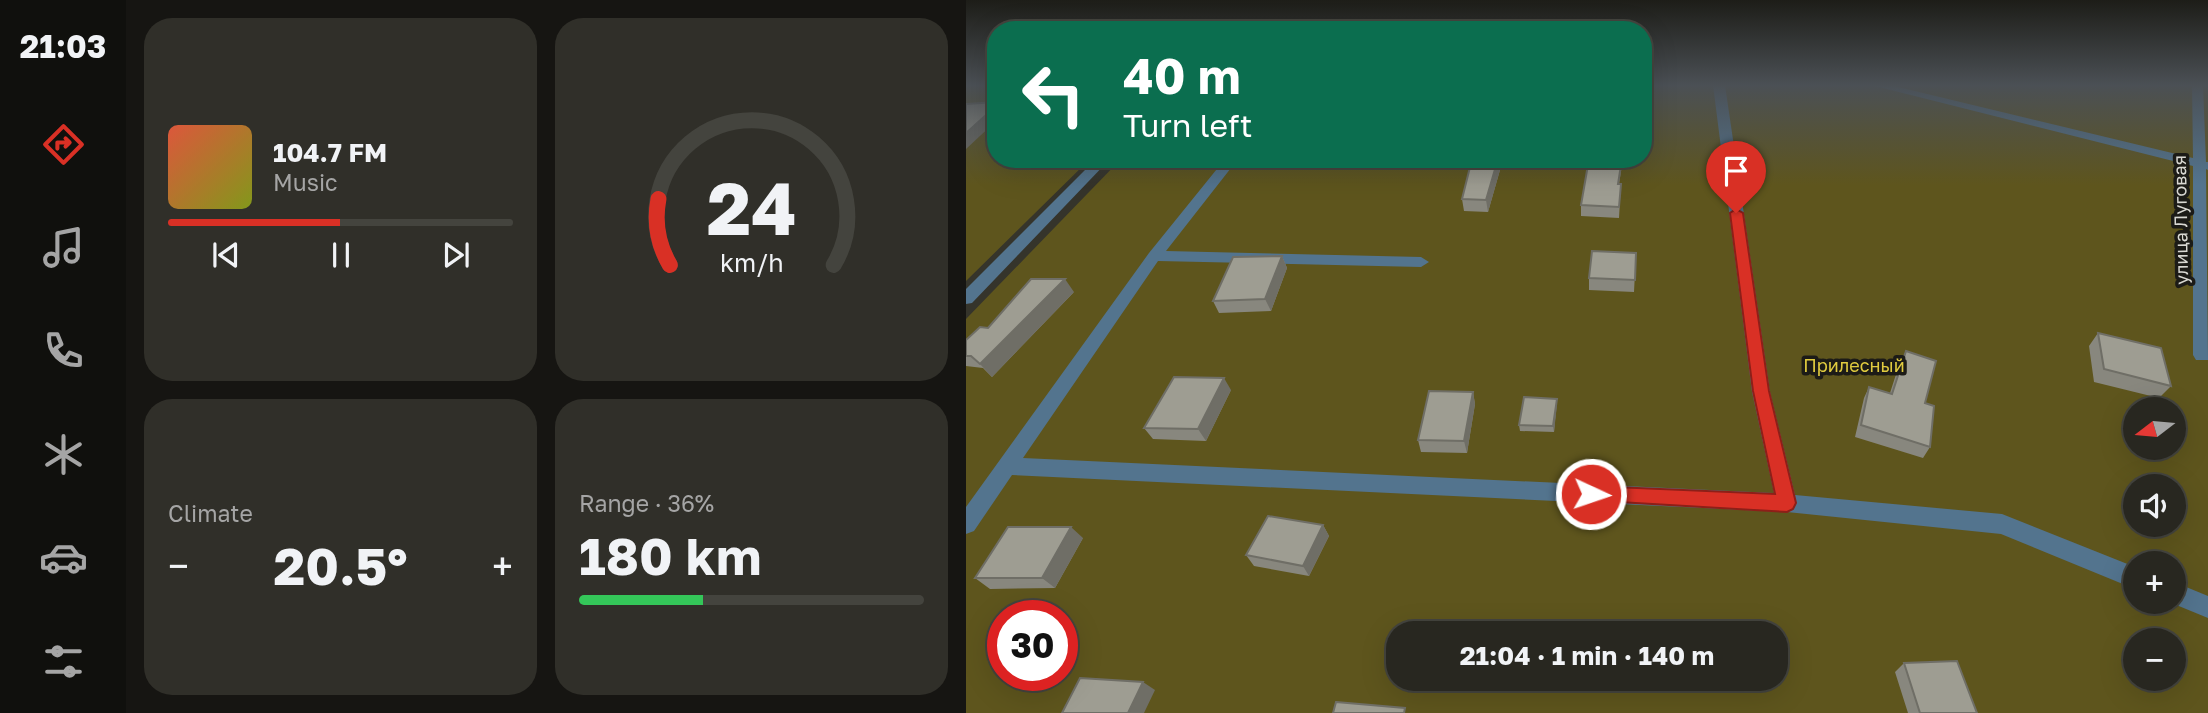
<!DOCTYPE html>
<meta charset="utf-8">
<style>
:root{--surface:#282720;--page:#302f29;--text:#f1f3f6;--muted:#a5a5a5;--line:#44443e;--accent:#d93025}
body{margin:0;font-family:"Golos Text",sans-serif;background:var(--page);color:var(--text);height:100vh;display:flex;flex-direction:column;font-size:26px;white-space:nowrap}
*{box-sizing:border-box;margin:0}
p{font-size:23px;color:var(--muted)}
.icon{flex:none;width:38px;height:38px;fill:none;stroke:currentColor;stroke-width:2;stroke-linecap:round;stroke-linejoin:round}
.map{position:relative;flex:1;overflow:hidden}
.details{display:flex;flex-direction:column;gap:18px;padding:18px;background:#161512;width:840px}
.details>*{flex:none}
.top-card{position:absolute;left:21px;top:21px;width:665px;height:147px;border-radius:28px;box-shadow:0 7px 28px #0002,0 0 0 2px var(--line);background:#0b6e4f;color:#fff;overflow:hidden}
.needle{width:46px;rotate:254deg}
.fabs{position:absolute;left:1157px;top:397px;display:grid;gap:14px}
.fabs a{display:grid;place-items:center;width:63px;height:63px;border-radius:50%;background:var(--surface);box-shadow:0 7px 28px #0002,0 0 0 2px var(--line);font-size:35px}
.speed{position:absolute;left:21px;top:600px;display:flex;gap:14px;font-size:35px;font-weight:700;text-align:center}
.speed>*{display:grid;place-content:center;width:91px;height:91px;border-radius:50%;background:var(--surface);box-shadow:0 7px 28px #0002,0 0 0 2px var(--line);line-height:1}
.speed .limit{border:10px solid #d22;background:#fff;color:#111}
.pin{position:absolute;display:grid;place-items:center;width:60px;height:60px;color:#fff;margin:-72px -30px;border-radius:50% 50% 50% 0;rotate:-45deg;box-shadow:0 0 7px #0007}
.pin .icon{rotate:45deg}
.me{position:absolute;width:77px;margin:-38px;rotate:93deg;stroke-linejoin:round;filter:drop-shadow(0 0 5px #0008)}
.turn{display:flex;align-items:center;gap:24px;height:147px;padding:0 21px;font-size:32px}
.turn .icon{width:91px;height:91px;stroke-width:2.5}
.turn b{display:block;font-size:49px;line-height:60px}
.big{font-size:52px;font-weight:700;line-height:1.1}
.details .card{flex:1;display:flex;flex-direction:column;justify-content:center;gap:10px;min-width:0;padding:0 24px;border-radius:28px;background:var(--page)}
.details .dial{align-items:center;gap:0}
.dial svg{height:182px;overflow:visible;fill:none;stroke:var(--line);stroke-width:7;stroke-linecap:round;text-anchor:middle}
.dial text{fill:var(--text);stroke:none}
.song{display:flex;align-items:center;gap:21px}
.cover{width:84px;height:84px;border-radius:10px;background:linear-gradient(135deg,hsl(10 70% 55%),hsl(70 70% 35%))}
.played{height:7px;border-radius:4px;background:linear-gradient(90deg,var(--accent) 50%,var(--line) 50%)}
.keys{display:flex;justify-content:space-around;direction:ltr}
.heat{display:flex;justify-content:space-between;align-items:center;font-size:38px;direction:ltr}
.charge{height:10px;border-radius:5px;background:linear-gradient(90deg,#34c759 36%,var(--line) 0)}
.details .tiles{flex:1;display:grid;gap:18px;grid-template-columns:repeat(2,1fr)}
.trip{position:absolute;left:420px;top:621px;width:402px;height:70px;border-radius:28px;background:var(--surface);box-shadow:0 7px 28px #0002,0 0 0 2px var(--line);font-weight:700;line-height:70px;text-align:center}
main{display:flex;flex:1;min-height:0}
.tabs{display:flex;flex-direction:column;width:126px;justify-content:space-around;align-items:center;background:#10100d;color:var(--muted)}
.tabs .icon{width:49px;height:49px}
.tabs .selected{color:var(--accent)}
.tabs b{font-size:32px;color:var(--text)}
.map>svg:first-child{display:block}
.green{fill:#5e551d;fill-rule:evenodd}
.lines{fill:none;stroke-linecap:round;stroke-linejoin:round}
.minor{fill:#53748e;fill-rule:evenodd}
.wall{fill:#88877e}
.shaded-wall{fill:#6f6e66}
.building{fill:#9e9d92;stroke:#6f6e66;stroke-width:2}
.route{fill:#d93025;stroke:#8d1f18;stroke-width:2}
.labels{text-anchor:middle;dominant-baseline:central;stroke-width:7;stroke-linejoin:round;paint-order:stroke}
.street-label{font-size:18px;fill:#d9d8d2;stroke:#1c1b17}
.park-label{font-size:18px;fill:#e0cb3f;stroke:#1c1b17}
</style>
<main>
<nav class="tabs">
<b>21:03</b>
<svg class="icon selected" aria-label="directions" viewBox="0 0 24 24"><path d="M12 3l9 9-9 9-9-9zM9 14v-3h6M13 9l2 2-2 2"/></svg>
<svg class="icon" aria-label="music" viewBox="0 0 24 24"><path d="M9 18V5l10-2v13"/><circle cx="6" cy="18" r="3"/><circle cx="16" cy="16" r="3"/></svg>
<svg class="icon" aria-label="phone" viewBox="0 0 24 24"><path d="M5 4h4l2 5-3 2q2 4 5 5l2-3 5 2v4C11 20 4 13 5 4z"/></svg>
<svg class="icon" aria-label="climate" viewBox="0 0 24 24"><path d="M12 3v18M4 7l16 10M4 17L20 7"/></svg>
<svg class="icon" aria-label="car" viewBox="0 0 24 24"><path d="M5 17H2v-5l4-1 3-4h7l3 4 3 1v5h-3M9 17h6M6 11h13"/><circle cx="7" cy="17" r="2"/><circle cx="17" cy="17" r="2"/></svg>
<svg class="icon" aria-label="filters" viewBox="0 0 24 24"><path d="M4 7h16M4 17h16"/><circle cx="9" cy="7" r="2"/><circle cx="15" cy="17" r="2"/></svg>
</nav>
<section class="details">
<div class="tiles">
<div class="card">
<div class="song"><i class="cover"></i><div><b>104.7 FM</b><p>Music</p></div></div>
<div class="played"></div>
<div class="keys"><svg class="icon" aria-label="previous" viewBox="0 0 24 24"><path d="M18 5L8 12l10 7zM5 5v14"/></svg><svg class="icon" aria-label="pause" viewBox="0 0 24 24"><path d="M8 5v14M16 5v14"/></svg><svg class="icon" aria-label="next" viewBox="0 0 24 24"><path d="M6 5l10 7-10 7zM19 5v14"/></svg></div>
</div>
<div class="card dial"><svg viewBox="0 0 100 80">
<path d="M14 69A42 42 0 1 1 86 69"/>
<path d="M14 69A42 42 0 0 1 9 40" stroke="#d93025"/>
<text x="50" y="56" font-size="32" font-weight="700">24</text>
<text x="50" y="72" font-size="11">km/h</text>
</svg></div>
<div class="card"><p>Climate</p>
<div class="heat"><a>−</a><b class="big">20.5°</b><a>+</a></div>
</div>
<div class="card"><p>Range · 36%</p><b class="big">180 km</b><div class="charge"></div></div>
</div>
</section>
<div class="map">
<svg width="1242" height="713" viewBox="0 0 1242 713">
<rect width="100%" height="100%" fill="#35342b"/>
<path class="green" d="M0,85h30v74h94l-124,122z
M677,85h565v628h-1242v-394l155,-160h522zM1169,410h39v38h-39zM1169,486h39v39h-39zM1169,564h39v38h-39zM37,616h59v60h-59zM432,634h378v45h-378zM1169,640h39v39h-39z"/>
<g class="lines">
<path class="minor" d="M747,85h12l45,307 25,103 207,19 133,53v22l-134,-55 -214,-22 -775,-37 -38,56 -8,3v-27l183,-254 76,-94h13l-72,92 255,6 8,5 -8,5 -263,-6 -135,197 751,35 -22,-101z
M905,85h19l303,73 -1,-73h11l3,77h2v8l-2,-1 2,191h-12l-3,-5v-189z
M130,159h14l-138,144 -6,1v-15z
M1208,582l34,14v22l-39,-16h5z"/>
</g>
<path class="wall" d="M657,159l-4,25h2l-2,34 -38,-2v-11z
M536,163l-14,49 -24,-1 -2,-12z
M670,253l-2,39 -45,-2v-12z
M316,256l5,12 -16,43 -52,2 -6,-12z
M108,292l-82,85 -9,-9 -17,-2v-26l22,-12z
M1132,333l73,53 -12,12 -65,-16 -5,-36z
M940,351l19,52 5,44 -7,11 -68,-21 9,-39 5,-11 21,6 10,-31z
M265,390l-25,51 -53,-2 -9,-11z
M507,392l2,12 -8,49 -46,-1 -3,-12z
M591,399l-3,33 -34,-1 -1,-6z
M357,525l6,11 -20,40 -55,-10 -8,-11z
M117,538l-28,50 -65,1 -15,-11z
M938,663l73,50h-69l-13,-41z"/>
<path class="shaded-wall" d="M30,106v15l-30,28v-16z
M532,159h3l1,4 -14,49 -2,-12z
M316,256l5,12 -16,43 -6,-12z
M99,279l9,13 -82,85 -12,-13z
M258,378l7,12 -25,51 -8,-12z
M507,392l2,12 -8,49 -3,-12z
M591,399v6l-3,27 -1,-6z
M357,525l6,11 -20,40 -6,-10z
M105,527l12,11 -28,50 -13,-10z
M177,682l12,8 -11,23h-16z"/>
<path class="building" d="M30,102v4l-30,27v-29z
M506,159h26l-12,41 -24,-1z
M623,159h33l-4,25h3l-2,23 -38,-2z
M626,251l44,2 -1,27 -46,-2z
M316,256l-17,43 -52,2 20,-44z
M65,279h34l-85,85 -9,-8h-5v-16l14,-13 8,1z
M1132,333l63,15 10,38 -67,-17z
M940,351l30,10 -11,42 9,3 -4,41 -69,-22 8,-38 23,7z
M208,377l50,1 -26,51 -54,-1z
M463,391l44,1 -9,49 -46,-1z
M558,397l33,2 -4,27 -34,-1z
M302,516l55,9 -20,41 -57,-11z
M42,527h63l-29,51h-67z
M991,661l20,52h-57l-16,-50z
M114,678l63,4 -15,31h-66z
M370,702l69,6 -1,5h-71z"/>
<linearGradient id="sky" x2="0" y2="1"><stop stop-color="#1d1d18"/><stop offset="0.46" stop-color="#4b5055"/><stop offset="1" stop-color="#4b5055" stop-opacity="0"/></linearGradient>
<rect width="1242" height="185" fill="url(#sky)"/>
<path class="route" d="M770,209l7,4 26,178 27,112 -3,6 -6,3 -202,-12 -3,-6 3,-6 6,-2 184,8 -22,-103 -23,-178z"/>
<g class="labels">
<g class="street-label">
<text transform="translate(1214 220) rotate(-91)">улица Луговая</text>
</g>
<g class="park-label">
<text x="888" y="365">Прилесный</text>
</g>
</g>
</svg>
<div class="fabs">
<a><svg class="needle" viewBox="-14 -14 28 28"><path d="M0-13l5 13h-10z" fill="#e53935"/><path d="M0 13l5-13h-10z" fill="#a5a5a5"/></svg></a>
<a><svg class="icon" aria-label="sound" viewBox="0 0 24 24"><path d="M4 9h4l5-4v14l-5-4H4zM17 9q2 3 0 6"/></svg></a>
<a>+</a>
<a>−</a>
</div>
<div class="speed"><div class="limit">30</div></div>
<div class="pin" style="left:770px;top:213px;background:#d93025"><svg class="icon" aria-label="arrive" viewBox="0 0 24 24"><path d="M6 21V4h12l-3 4 3 4H6"/></svg></div>
<svg class="me" style="left:625px;top:494px" viewBox="-20 -20 40 40"><circle r="17" fill="#d93025" stroke="#fff" stroke-width="3"/><path d="M0-11L8 9 0 5-8 9z" fill="#fff"/></svg>
<div class="trip">21:04 · 1 min · 140 m</div>
<div class="top-card">
<div class="turn"><svg class="icon" aria-label="left" viewBox="0 0 24 24"><path d="M17 20v-9H6M10 6l-5 5 5 5"/></svg><div><b>40 m</b>Turn left</div></div>
</div>
</div>
</main>
